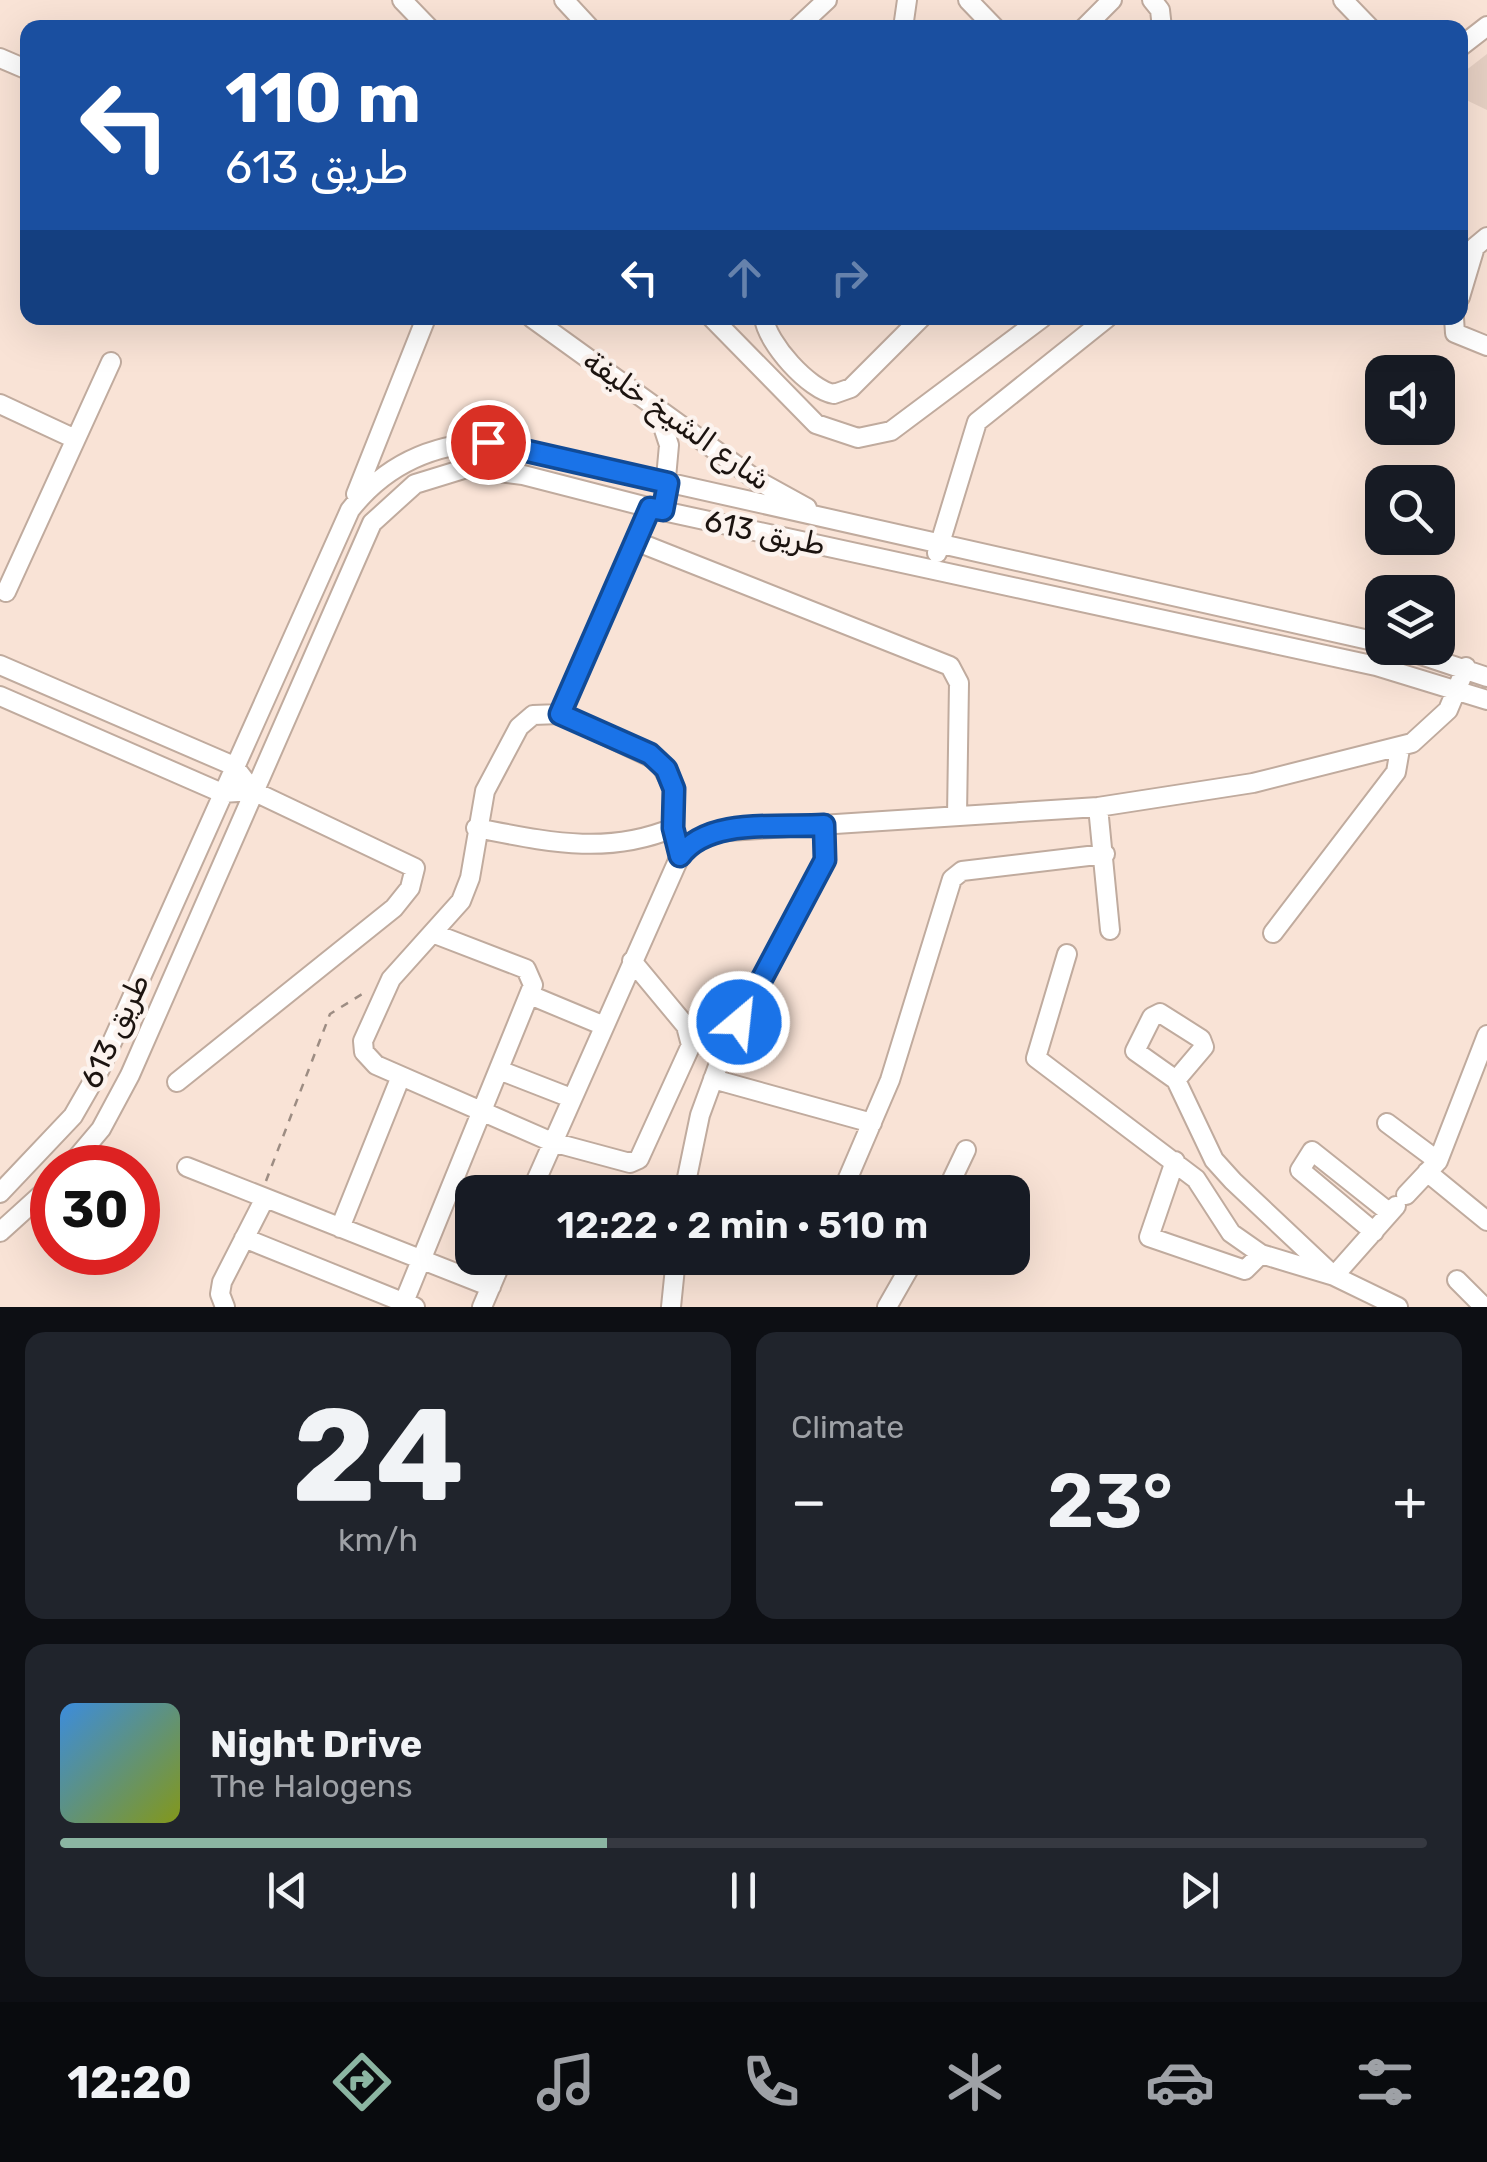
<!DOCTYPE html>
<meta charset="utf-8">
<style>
:root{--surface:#171b24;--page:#20242c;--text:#f1f3f6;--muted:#9ea1a6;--line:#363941;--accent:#8bb5a2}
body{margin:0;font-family:Rubik,"Noto Sans Arabic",sans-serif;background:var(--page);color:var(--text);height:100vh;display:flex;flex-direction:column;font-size:38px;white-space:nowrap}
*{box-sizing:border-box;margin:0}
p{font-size:32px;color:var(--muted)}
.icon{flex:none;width:55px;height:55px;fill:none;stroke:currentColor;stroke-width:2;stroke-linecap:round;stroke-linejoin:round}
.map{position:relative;height:1307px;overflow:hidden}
.details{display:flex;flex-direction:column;gap:25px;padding:25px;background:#0d0f14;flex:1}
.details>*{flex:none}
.top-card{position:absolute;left:20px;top:20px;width:1448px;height:305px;border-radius:20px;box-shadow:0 10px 40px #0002;background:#1a4fa0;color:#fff;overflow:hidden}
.controls{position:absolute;left:1365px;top:355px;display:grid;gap:20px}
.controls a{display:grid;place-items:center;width:90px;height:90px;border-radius:20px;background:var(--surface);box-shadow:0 10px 40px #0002;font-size:50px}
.speed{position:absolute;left:30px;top:1145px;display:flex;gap:20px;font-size:50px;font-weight:700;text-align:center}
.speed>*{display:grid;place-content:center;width:130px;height:130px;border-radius:50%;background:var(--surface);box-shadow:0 10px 40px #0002;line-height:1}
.speed .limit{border:15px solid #d22;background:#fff;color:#111}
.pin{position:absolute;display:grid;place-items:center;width:85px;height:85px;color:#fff;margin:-42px;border:5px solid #fff;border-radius:50%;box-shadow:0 2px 10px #0007}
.me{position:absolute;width:110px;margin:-55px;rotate:28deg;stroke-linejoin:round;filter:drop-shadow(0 0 8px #0008)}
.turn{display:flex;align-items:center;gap:35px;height:210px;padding:0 40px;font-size:45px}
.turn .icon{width:130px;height:130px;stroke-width:2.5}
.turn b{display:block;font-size:70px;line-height:85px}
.lanes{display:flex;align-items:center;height:95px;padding:0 40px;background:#0003;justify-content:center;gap:50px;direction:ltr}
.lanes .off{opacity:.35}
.big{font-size:75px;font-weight:600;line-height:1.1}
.details .card{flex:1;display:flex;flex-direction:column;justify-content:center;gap:15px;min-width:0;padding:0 35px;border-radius:20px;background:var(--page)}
.details .dial{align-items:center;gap:0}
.dial b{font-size:130px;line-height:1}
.song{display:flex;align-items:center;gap:30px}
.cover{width:120px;height:120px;border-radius:15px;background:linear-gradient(135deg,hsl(210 70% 55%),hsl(70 70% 35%))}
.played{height:10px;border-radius:5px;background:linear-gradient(90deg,var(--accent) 40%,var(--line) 40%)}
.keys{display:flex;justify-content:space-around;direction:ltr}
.heat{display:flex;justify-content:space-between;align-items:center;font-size:55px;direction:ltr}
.details .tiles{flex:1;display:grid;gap:25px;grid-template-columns:1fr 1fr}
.card:last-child{grid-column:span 2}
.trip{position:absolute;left:455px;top:1175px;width:575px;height:100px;border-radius:20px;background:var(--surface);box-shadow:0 10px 40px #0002;font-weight:600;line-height:100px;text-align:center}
.tab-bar{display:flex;height:160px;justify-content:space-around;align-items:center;background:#090b0e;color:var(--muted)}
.tab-bar .icon{width:70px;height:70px}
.tab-bar .on{color:var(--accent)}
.tab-bar b{font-size:45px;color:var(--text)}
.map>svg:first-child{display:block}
.industrial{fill:#e7d1c4}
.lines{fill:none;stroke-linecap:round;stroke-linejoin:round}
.minor-casing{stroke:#c0ab9e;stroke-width:22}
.path{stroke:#9d8d83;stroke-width:2.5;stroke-dasharray:8 8;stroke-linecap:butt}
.minor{stroke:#fff;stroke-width:18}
.route-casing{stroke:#114b97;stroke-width:25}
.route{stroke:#1a73e8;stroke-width:18}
.labels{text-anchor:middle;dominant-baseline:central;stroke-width:9;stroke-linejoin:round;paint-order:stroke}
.street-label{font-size:30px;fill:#1c1410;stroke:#fcf3ee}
</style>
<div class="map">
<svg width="1487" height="1307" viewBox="0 0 1487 1307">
<rect width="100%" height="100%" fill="#f9e3d6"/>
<path class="industrial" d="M1487,54v56l-27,-13v-22z"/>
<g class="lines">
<defs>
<path id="minor" d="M402,0l27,28
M564,0l26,28
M968,0l27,28
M1152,0l8,10 2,18
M1343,0l27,28
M797,28l30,-28
M903,28l4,-28
M1084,28l28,-28
M1460,47l27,-21
M0,58l28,12
M1460,297l15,-50 12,-10
M532,318l226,163 49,27
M712,318l104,106 42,14 33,-7 151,-113
M764,318c3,25 45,72 70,76l17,-6 70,-70
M1454,318l1,15 32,13
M0,404l73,34
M657,408l12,37 -6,66
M356,494l70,-176
M635,541l315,125 9,17 -2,133
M937,553l40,-131 130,-104
M6,592l105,-230
M1400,648l87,29
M0,665l234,101 19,25
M0,696l222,97 31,-2 162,77 -5,20 -16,20 -217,174
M560,714l90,-206
M1098,807l12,123
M476,828c69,13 129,28 197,0
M1273,933l123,-161 4,-23
M1067,954l-31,104 160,121 35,54 30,21 73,22 62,-70
M632,961l54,65 5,19 -52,114 -9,4 -78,-21 -176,-77 -12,-13 -1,-11 28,-62 70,-78 9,-23 15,-87 34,-64 14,-12 27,-1 99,47 15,28 -2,29 8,38
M530,995l72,30
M499,1070l72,28
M713,1079l159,44
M1176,1080l28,-33 -3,-8 -41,-26 -8,4 -17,34 41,29 38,80 19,21 101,95 64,31
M1387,1123l51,38 -32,34
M1175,1161l-26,76 96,33 16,-16
M1438,1161l49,-126
M187,1167l304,120
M68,1168l33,-39 29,-54 242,-552 43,-39 52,-16 56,7 140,36 713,155 111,34
M1427,1172l60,49
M531,1192l149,-336 12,-14 21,-10 385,-25 155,-24 159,-40 36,-33 18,-43
M684,1192l16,-77 22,-60 103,-195 -2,-35
M842,1192l48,-112 62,-201 10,-8 143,-17
M946,1192l20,-42
M0,1193l73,-77 27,-47 250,-559c35,-45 81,-66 138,-68l894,201
M340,1228l61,-152
M0,1232l52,-47
M1374,1232l-74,-62 12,-19 78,62
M244,1238l171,69
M1457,1280l27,27
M225,1307l-5,-13 2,-12 43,-84
M402,1307l131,-322 -7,-16 -91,-35
M482,1307l21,-49
M671,1307l5,-49
M887,1307l28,-49"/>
</defs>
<use href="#minor" class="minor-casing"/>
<path class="path" d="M266,1181l64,-167 37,-23"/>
<use href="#minor" class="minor"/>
</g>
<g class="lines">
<defs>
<path id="route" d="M488,442l180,41 -5,27 -13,-2 -90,206 90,40 16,15 8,20 -1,39 7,28c28,-39 100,-28 144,-31l1,35 -86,162"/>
</defs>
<use href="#route" class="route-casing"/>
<use href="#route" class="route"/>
</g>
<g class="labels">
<g class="street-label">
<text transform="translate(677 420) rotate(35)">شارع الشيخ خليفة</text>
<text transform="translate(765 533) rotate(12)">طريق 613</text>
<text transform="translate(115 1031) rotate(-65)">طريق 613</text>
</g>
</g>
</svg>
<div class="controls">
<a><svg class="icon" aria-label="sound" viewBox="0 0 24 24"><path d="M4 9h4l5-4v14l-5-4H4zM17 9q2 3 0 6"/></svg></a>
<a><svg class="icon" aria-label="search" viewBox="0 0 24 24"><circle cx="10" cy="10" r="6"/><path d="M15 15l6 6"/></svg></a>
<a><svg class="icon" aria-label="layers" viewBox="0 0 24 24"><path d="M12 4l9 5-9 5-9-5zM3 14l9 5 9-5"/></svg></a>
</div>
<div class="speed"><div class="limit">30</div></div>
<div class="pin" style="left:488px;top:442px;background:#d93025"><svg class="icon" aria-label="arrive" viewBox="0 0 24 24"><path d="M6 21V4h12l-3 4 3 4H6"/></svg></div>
<svg class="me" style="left:739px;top:1022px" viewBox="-20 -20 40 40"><circle r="17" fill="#1a73e8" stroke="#fff" stroke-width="3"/><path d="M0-11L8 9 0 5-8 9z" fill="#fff"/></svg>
<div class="trip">12:22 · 2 min · 510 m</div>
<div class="top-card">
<div class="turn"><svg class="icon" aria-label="left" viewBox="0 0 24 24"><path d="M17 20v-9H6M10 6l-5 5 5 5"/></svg><div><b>110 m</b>طريق 613</div></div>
<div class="lanes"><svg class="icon" aria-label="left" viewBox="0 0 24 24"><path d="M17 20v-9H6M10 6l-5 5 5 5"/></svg><svg class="icon off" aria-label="ahead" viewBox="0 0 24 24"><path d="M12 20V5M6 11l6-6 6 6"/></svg><svg class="icon off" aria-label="right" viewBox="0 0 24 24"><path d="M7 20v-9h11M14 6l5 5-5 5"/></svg></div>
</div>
</div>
<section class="details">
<div class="tiles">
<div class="card dial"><b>24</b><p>km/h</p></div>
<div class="card"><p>Climate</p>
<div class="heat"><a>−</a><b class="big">23°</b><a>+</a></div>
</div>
<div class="card">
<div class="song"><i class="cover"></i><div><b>Night Drive</b><p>The Halogens</p></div></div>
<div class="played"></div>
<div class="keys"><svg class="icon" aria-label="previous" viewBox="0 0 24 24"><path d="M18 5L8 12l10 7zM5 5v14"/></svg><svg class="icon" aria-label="pause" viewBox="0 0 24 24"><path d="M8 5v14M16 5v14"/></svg><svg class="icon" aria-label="next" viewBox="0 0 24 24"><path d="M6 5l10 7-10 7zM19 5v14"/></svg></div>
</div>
</div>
</section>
<nav class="tab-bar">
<b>12:20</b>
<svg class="icon on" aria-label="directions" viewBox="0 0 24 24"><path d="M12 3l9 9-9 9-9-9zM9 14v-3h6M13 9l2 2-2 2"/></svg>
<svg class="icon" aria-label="music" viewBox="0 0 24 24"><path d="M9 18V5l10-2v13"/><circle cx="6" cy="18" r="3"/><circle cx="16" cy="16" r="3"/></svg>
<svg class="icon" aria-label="phone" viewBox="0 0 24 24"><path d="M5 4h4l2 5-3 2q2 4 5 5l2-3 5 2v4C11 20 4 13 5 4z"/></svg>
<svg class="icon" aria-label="climate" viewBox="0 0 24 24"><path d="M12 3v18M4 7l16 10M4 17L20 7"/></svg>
<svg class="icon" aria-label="car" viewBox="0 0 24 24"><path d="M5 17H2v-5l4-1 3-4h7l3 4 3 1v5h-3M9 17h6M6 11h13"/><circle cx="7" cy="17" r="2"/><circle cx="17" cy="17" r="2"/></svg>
<svg class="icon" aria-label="filters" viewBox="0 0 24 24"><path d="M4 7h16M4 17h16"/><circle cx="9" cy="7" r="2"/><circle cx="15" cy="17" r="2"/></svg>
</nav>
